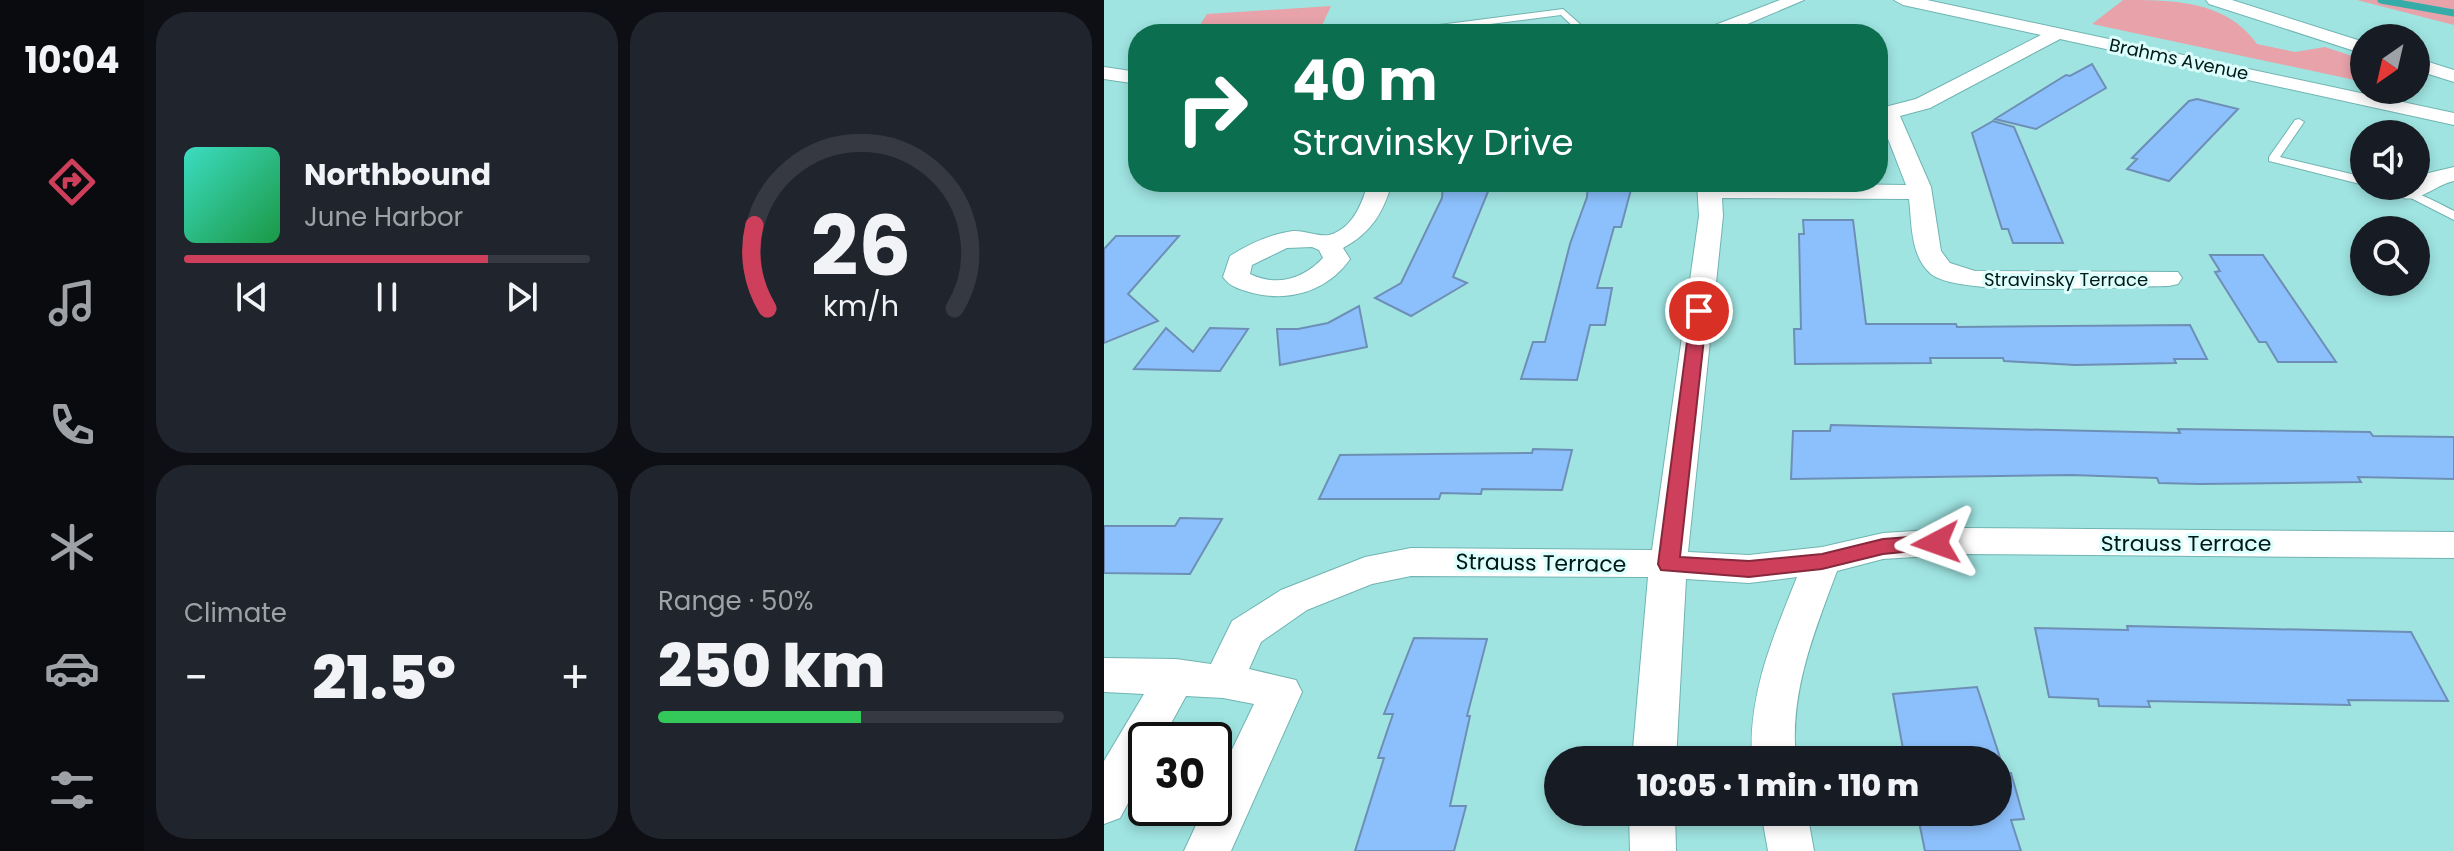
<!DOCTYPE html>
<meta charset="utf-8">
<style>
:root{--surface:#171b24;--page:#20242c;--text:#f1f3f6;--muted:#9ea1a6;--line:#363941;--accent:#ce3f5c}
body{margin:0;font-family:Poppins,sans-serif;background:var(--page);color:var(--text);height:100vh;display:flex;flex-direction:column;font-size:30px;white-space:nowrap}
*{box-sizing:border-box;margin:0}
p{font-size:26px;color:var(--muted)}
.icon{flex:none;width:44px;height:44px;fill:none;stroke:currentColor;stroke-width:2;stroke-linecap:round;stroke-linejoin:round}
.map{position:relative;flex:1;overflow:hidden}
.sheet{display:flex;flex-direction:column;gap:12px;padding:12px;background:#0d0f14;width:960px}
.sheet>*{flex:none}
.guide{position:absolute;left:24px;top:24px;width:760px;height:168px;border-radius:32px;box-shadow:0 4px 12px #0003;background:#0b6e4f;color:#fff;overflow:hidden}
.needle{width:52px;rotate:214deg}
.tools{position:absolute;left:1246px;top:24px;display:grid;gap:16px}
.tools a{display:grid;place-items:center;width:80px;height:80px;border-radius:50%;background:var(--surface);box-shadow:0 4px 12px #0003;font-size:40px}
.speed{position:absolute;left:24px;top:722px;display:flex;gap:16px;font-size:40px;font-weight:700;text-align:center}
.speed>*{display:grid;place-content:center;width:104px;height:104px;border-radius:50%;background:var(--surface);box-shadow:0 4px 12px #0003;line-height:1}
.speed .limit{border:4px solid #111;border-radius:12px;background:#fff;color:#111}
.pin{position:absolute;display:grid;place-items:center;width:68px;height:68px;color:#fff;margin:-34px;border:4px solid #fff;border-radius:50%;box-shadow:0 2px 8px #0007}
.me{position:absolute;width:88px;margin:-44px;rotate:266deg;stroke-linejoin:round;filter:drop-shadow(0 0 6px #0008)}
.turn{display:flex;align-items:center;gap:28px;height:168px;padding:0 32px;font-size:36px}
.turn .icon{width:104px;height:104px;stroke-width:2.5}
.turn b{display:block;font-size:56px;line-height:68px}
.big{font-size:60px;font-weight:800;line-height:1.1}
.sheet .card{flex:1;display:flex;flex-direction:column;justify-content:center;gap:12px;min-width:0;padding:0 28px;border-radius:32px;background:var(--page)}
.sheet .dial{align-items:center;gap:0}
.dial svg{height:208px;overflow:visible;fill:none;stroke:var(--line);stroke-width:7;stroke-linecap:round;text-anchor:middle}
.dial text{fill:var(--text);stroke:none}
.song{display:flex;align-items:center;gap:24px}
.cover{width:96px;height:96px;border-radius:12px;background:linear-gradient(135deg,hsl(170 70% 55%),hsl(140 70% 35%))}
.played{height:8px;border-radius:4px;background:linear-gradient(90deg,var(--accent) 75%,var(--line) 75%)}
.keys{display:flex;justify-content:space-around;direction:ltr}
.heat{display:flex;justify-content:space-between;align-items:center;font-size:44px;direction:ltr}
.charge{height:12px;border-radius:6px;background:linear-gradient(90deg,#34c759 50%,var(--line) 0)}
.sheet .tiles{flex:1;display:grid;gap:12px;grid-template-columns:repeat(2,1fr)}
.trip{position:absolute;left:440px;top:746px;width:468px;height:80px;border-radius:40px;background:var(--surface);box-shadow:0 4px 12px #0003;font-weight:800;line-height:80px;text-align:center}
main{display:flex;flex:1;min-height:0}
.dock{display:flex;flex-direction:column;width:144px;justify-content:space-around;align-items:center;background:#090b0e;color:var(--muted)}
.dock .icon{width:56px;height:56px}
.dock .current{color:var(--accent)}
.dock b{font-size:36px;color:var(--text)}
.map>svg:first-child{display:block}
.green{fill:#e8a2a9}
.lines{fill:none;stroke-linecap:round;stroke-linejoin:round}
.stream{stroke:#36aca9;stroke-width:7}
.building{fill:#8cc0fc;stroke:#6e8fb5;stroke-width:2}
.lane-casing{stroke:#70b4b2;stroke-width:2}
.street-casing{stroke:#70b4b2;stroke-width:2}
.lane{fill:#fff;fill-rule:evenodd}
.street{fill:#fff;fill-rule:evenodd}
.route{fill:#ce3f5c;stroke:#86293c;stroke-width:2}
.labels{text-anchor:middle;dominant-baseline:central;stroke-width:6;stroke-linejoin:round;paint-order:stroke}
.far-street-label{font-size:18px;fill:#001817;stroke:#dcfefc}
.street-label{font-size:22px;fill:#001817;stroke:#dcfefc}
</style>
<main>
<nav class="dock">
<b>10:04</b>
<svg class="icon current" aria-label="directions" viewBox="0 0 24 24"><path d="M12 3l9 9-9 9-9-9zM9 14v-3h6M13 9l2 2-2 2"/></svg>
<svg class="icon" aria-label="music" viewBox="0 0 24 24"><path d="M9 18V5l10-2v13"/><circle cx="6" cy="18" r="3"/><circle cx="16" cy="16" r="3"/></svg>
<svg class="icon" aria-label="phone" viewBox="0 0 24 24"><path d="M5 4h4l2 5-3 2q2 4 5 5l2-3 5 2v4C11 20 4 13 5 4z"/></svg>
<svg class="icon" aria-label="climate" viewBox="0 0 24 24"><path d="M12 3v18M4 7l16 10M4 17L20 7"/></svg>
<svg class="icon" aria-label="car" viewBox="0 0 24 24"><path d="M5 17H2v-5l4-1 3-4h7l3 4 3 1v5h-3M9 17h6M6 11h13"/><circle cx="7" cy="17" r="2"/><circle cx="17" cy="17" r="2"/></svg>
<svg class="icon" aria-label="filters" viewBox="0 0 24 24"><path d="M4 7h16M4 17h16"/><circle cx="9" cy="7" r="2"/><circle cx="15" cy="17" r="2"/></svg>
</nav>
<section class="sheet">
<div class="tiles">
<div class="card">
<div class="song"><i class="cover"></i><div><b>Northbound</b><p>June Harbor</p></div></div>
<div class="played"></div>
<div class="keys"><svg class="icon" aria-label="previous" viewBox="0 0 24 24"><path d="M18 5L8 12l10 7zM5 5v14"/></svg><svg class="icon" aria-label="pause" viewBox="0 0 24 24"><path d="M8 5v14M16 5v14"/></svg><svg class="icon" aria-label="next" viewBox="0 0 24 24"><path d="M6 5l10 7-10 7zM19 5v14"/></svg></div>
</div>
<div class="card dial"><svg viewBox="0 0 100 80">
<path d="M14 69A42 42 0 1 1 86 69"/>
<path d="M14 69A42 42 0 0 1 9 37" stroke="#ce3f5c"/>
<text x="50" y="56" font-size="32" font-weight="700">26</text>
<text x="50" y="72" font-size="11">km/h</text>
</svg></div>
<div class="card"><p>Climate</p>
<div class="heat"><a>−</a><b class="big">21.5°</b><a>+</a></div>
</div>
<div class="card"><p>Range · 50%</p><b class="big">250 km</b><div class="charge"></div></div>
</div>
</section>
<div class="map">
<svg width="1350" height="851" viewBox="0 0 1350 851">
<rect width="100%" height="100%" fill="#9fe4e1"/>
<path class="green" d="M1019,0c49,0 103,0 134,44l38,8 30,-5 39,13v22l-272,-58z
M1253,0h97v25z
M227,6l-13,28h-124l13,-20z"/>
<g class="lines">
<path class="stream" d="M1277,0l73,13"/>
</g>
<path class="building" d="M988,64l14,24 -70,41 -41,-10 71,-44 4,1z
M1093,99l41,10 -69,72 -42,-12 10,-10 -5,-1 57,-57z
M889,121l21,6 49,116h-50l-5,-14h-6l-30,-96z
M339,182h49l-39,95 14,6 -56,33 -36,-18 26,-15 41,-85z
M484,182h45l-12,45h-7l-17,61h15l-7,37h-15l-13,55 -56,-1 12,-37h12l25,-98 17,-47z
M699,220h50l13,104h90l1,3 233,-2 17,34h-33l2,4 -101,2 -71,-4 -1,-3h-73l1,5 -136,1 -1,-35h7l-2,-95h5z
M12,236h63l-51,58 30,27 -54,22v-94z
M1106,255h53l73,107h-58l-12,-20h-7l-44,-70 5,-1z
M255,306l8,41 -87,18 -3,-36h21l30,-6z
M62,328l27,24 17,-24 38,1 -28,42 -86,-2z
M727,425l349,8 -2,-4 192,3 3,4 81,1v42l-96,-2 3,5 -161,2 -41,-1 -2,-5 -85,-3 -281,4 2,-48h37z
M429,449l39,1 -10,40 -80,-1 -1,5 -40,-1 -2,6h-120l21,-44 192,-2z
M76,518l42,1 -32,55 -86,-1v-47h71z
M1023,626l284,6 37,69 -100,-1 2,5 -202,-4 2,6 -51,-1 -1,-7 -49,-2 -14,-69 93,2z
M310,638l73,1 -20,77h3l-20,90h16l-12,45h-99l29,-93h-6l15,-44h-9z
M873,687l28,86h6l13,46 -13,1 10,31h-96l-8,-39h81v-52h-93l-12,-66z"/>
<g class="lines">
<defs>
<path id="lane" d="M459,9l28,25h-10l-20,-19 -150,19 2,-5 3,-1z
M1195,119l5,3 -24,35 84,20v8l-95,-24v-4l26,-37z
M1272,186c31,0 51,11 78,25v9l-47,-24z"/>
<path id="street" d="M676,0h24l-80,34h-25l3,-4z
M790,0h33l527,113v12l-394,-86 -130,69 -30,8 31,71 10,64 9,12 25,8 203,1 4,6 -4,6 -9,2c-44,0 -209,12 -238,-12 -21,-18 -19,-50 -22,-75l-187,-1 1,18 -35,336 61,3 73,-8 61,-14 80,-5 491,4v26l-491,-4 -80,5 -46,12c-23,62 -48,122 -41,189h-44c-4,-66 21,-123 45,-183l-48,6 -63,-4 -10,181h-44l16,-183 -237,-1 -39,8 -65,26 -46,32 -12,27 47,11 6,12 -71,159h-47l20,-43h10v-21l40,-83 -31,-6 -37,-2 -24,44h-16v30l-26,48 -16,6v-63l40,-67 -40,-2v-34l72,1 35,5 21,-43 49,-31 84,-33 46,-9 241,2 47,-334 -2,-34 209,3 -28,-72 3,-5 35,-9 125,-64 -138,-30z
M1102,0h26l132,42v12l-155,-50z
M1312,58l38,12v12l-38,-12z
M0,67l34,5v12l-34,-5z
M1350,167v14c-19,4 -34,21 -51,17l-4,-5 6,-7h11v-8l4,-3z
M264,182h24c-8,30 -21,51 -49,66l7,11c-23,33 -63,44 -101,33 -10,-3 -20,-6 -26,-15l7,-21c19,-12 40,-22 63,-25 11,-1 26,6 36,4 24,-6 34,-33 39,-53zM208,247l7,3 4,8c-20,21 -46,29 -73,16l2,-9 35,-17z
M525,812h46l1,39h-46z
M657,812h46l7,39h-46z"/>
</defs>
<use href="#lane" class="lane-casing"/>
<use href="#street" class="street-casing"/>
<use href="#lane" class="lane"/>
<use href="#street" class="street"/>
</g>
<path class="route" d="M595,306l8,5 -27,246 69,4 73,-7 61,-15 53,-4 7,3 3,5 -3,5 -60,6 -61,15 -73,8 -88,-7 -3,-6 33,-253z"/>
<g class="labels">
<g class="far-street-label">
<text transform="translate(1075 59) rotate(12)">Brahms Avenue</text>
<text x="962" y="279">Stravinsky Terrace</text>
</g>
<g class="street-label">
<text x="1082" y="543">Strauss Terrace</text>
<text transform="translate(437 563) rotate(1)">Strauss Terrace</text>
</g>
</g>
</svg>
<div class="tools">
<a><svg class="needle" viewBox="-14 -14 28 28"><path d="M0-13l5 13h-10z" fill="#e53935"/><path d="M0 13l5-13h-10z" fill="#9ea1a6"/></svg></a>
<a><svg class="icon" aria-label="sound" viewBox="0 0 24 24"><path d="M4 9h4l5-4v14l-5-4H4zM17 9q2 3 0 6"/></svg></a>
<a><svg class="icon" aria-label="search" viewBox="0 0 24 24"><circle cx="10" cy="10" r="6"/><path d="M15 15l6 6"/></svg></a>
</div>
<div class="speed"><div class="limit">30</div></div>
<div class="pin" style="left:595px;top:311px;background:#d93025"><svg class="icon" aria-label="arrive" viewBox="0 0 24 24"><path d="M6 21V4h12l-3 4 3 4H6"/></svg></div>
<svg class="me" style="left:832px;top:543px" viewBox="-20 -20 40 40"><path d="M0-17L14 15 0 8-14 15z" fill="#ce3f5c" stroke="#fff" stroke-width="4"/></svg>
<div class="trip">10:05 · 1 min · 110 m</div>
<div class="guide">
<div class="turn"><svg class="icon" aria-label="right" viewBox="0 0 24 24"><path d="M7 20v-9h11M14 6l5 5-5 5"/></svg><div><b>40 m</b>Stravinsky Drive</div></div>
</div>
</div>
</main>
